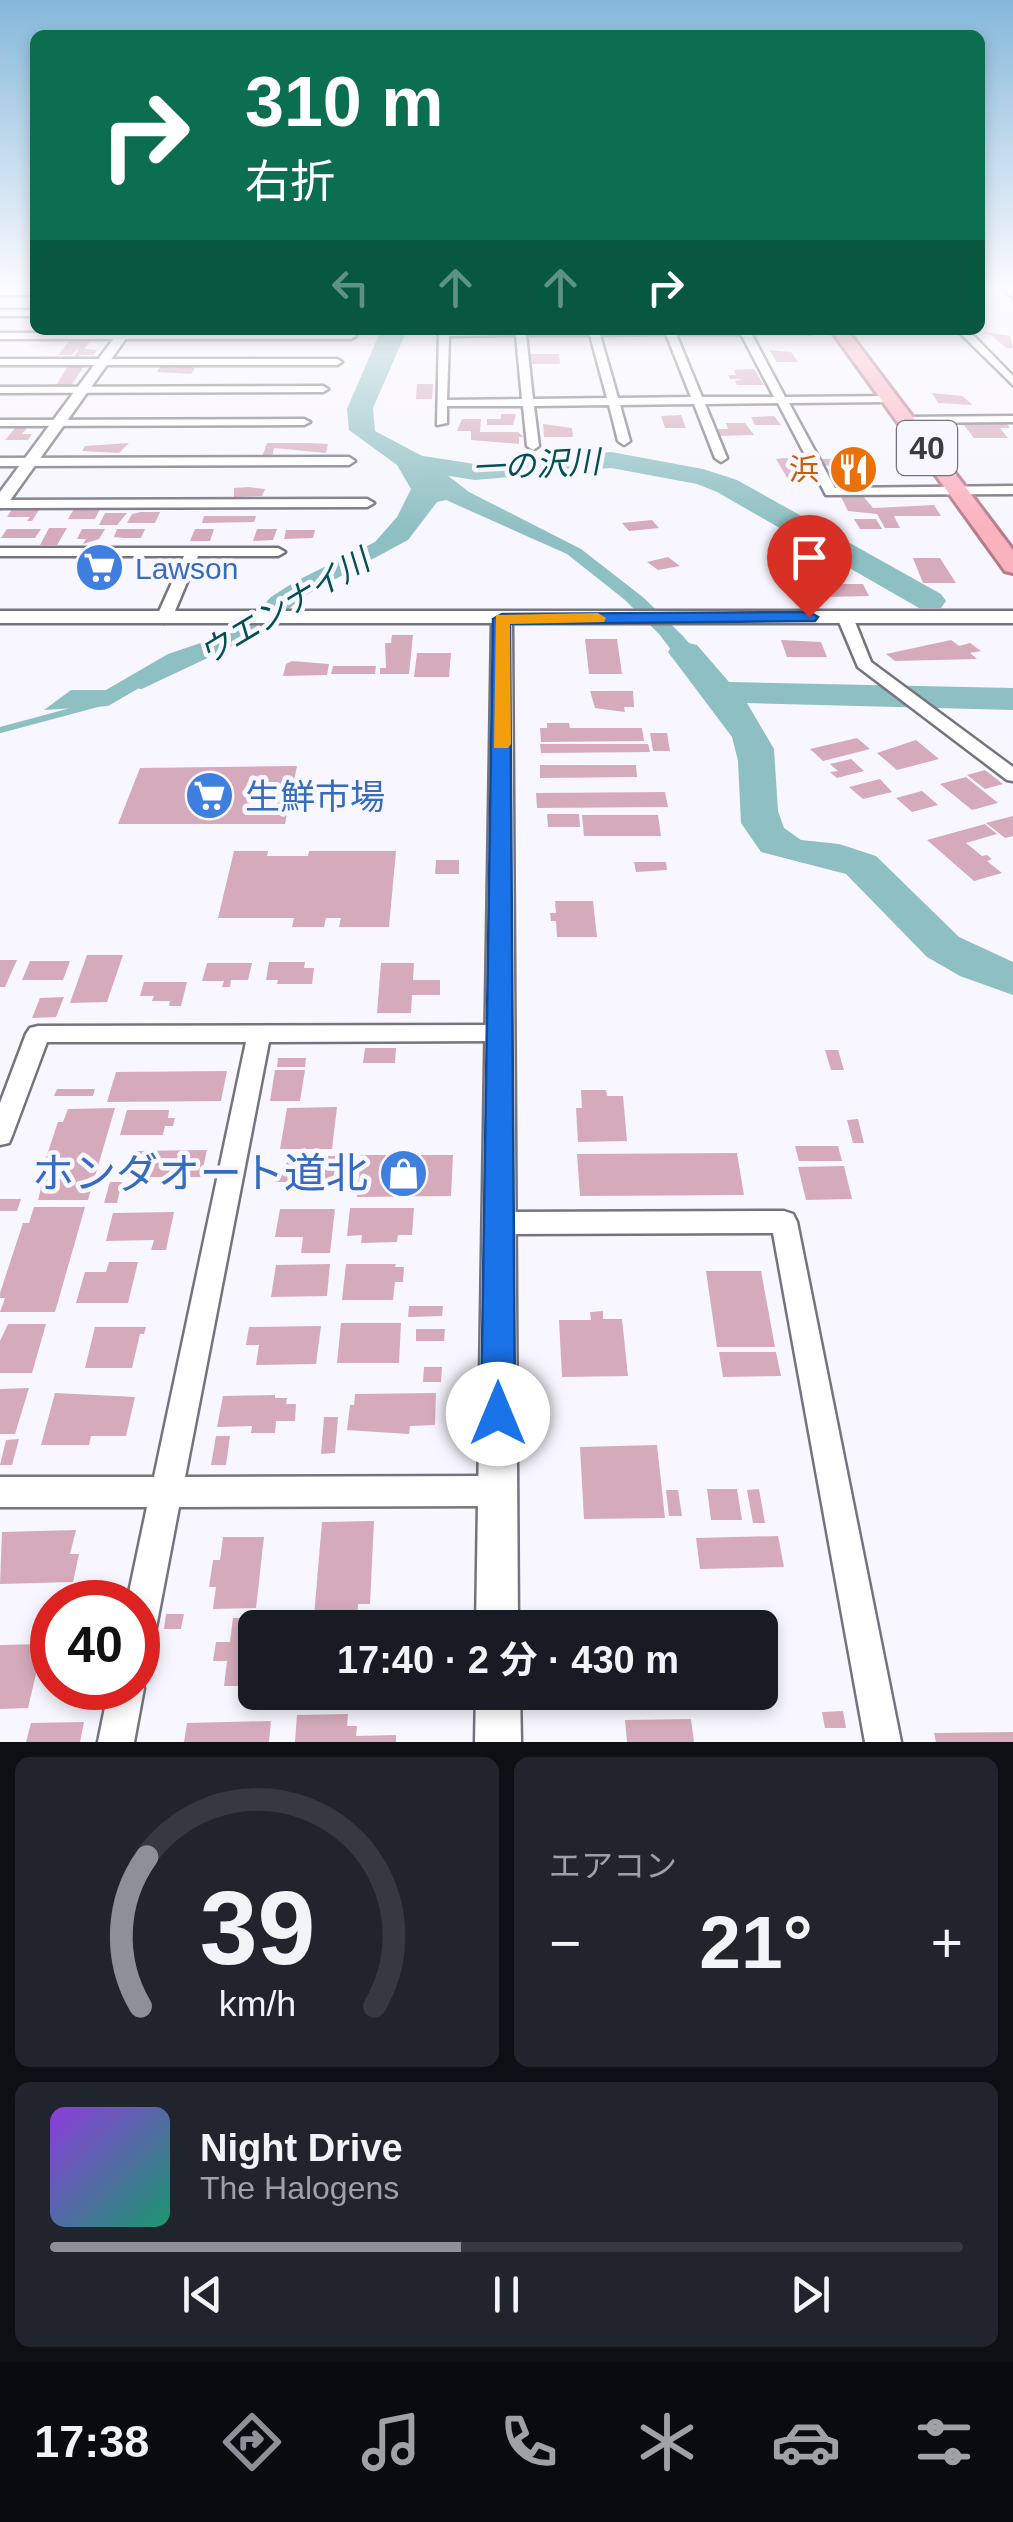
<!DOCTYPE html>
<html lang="ja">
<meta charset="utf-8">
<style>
:root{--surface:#171b24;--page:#20242c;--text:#f1f3f6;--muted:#9ea1a6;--line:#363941;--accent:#8c9099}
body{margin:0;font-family:Arial,"Noto Sans JP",sans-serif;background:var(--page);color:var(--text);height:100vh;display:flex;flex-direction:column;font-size:38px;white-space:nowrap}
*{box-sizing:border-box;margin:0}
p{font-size:32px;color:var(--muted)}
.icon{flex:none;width:55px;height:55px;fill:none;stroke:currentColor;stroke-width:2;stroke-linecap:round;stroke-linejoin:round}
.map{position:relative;height:1742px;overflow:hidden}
.details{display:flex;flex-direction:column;gap:15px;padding:15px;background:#0d0f14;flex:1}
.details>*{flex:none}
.top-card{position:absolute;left:30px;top:30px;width:955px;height:305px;border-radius:15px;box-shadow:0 5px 15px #0003;background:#0b6e4f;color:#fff;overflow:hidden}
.speed{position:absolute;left:30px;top:1580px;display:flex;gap:20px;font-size:50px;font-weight:700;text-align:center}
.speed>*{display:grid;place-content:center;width:130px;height:130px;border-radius:50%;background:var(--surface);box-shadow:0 5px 15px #0003;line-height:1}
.speed .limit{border:15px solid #d22;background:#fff;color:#111}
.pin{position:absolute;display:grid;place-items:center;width:85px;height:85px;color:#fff;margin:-102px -42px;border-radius:50% 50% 50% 0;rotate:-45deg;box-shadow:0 0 10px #0007}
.pin .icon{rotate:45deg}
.me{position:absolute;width:110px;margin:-55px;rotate:0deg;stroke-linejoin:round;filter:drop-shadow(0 0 8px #0008)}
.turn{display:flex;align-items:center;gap:35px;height:210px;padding:0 50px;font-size:45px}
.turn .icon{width:130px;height:130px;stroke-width:2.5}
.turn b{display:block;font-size:70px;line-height:85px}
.lanes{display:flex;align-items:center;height:95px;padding:0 50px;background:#0003;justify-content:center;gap:50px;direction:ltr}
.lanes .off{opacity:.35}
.big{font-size:75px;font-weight:700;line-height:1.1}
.details .card{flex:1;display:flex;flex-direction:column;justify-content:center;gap:15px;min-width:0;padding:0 35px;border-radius:15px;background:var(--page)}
.details .dial{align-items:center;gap:0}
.dial svg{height:260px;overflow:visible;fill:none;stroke:var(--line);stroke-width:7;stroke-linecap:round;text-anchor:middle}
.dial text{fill:var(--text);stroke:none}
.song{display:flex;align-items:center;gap:30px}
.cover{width:120px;height:120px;border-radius:15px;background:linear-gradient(135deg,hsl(270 70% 55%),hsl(160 70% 35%))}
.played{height:10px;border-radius:5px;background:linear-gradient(90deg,var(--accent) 45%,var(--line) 45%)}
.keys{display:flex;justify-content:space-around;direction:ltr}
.heat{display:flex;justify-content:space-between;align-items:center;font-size:55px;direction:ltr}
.details .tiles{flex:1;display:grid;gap:15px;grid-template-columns:1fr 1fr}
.card:last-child{grid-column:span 2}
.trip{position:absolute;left:238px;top:1610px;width:540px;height:100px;border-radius:15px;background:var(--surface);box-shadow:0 5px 15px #0003;font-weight:700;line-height:100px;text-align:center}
.tab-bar{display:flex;height:160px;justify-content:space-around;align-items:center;background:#090b0e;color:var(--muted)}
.tab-bar .icon{width:70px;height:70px}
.tab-bar .current{color:var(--accent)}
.tab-bar b{font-size:45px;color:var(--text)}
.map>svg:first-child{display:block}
.water{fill:#8ebfc2}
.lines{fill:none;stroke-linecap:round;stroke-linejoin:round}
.stream{stroke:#8ebfc2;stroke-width:6}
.river{fill:#8ebfc2;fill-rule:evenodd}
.building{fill:#d5abbb}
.minor-casing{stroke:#75737d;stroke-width:5}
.tertiary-casing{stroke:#75737d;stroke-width:5}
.trunk-casing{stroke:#b67b88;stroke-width:6}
.minor{fill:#fff;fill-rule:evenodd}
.tertiary{fill:#fff;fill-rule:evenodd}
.trunk{fill:#fab2be;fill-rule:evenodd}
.route{fill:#1a73e8;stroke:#114b97;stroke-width:2.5}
.slow{fill:#f59e0b}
.labels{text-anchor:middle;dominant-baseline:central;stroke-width:9;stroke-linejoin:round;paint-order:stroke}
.far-food-label{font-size:30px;fill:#c56008;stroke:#f8f6fe;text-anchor:end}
.far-shop-label{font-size:30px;fill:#366cbe;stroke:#f8f6fe;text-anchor:start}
.shield{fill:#f8f6fe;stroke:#747379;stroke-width:2.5}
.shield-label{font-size:32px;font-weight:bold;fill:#3c3b40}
.far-water-label{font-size:32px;font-style:italic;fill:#035054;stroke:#f8f6fe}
.shop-label{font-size:35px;fill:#366cbe;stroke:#f8f6fe;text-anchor:start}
.near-shop-label{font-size:42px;fill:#366cbe;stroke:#f8f6fe;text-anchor:end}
</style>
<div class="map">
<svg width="1013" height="1742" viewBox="0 0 1013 1742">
<rect width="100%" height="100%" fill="#f8f6fe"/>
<path class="water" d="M381,330h26l-34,78 2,23 49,26 45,35 112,57 63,49 39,38 51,62 -27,-1 -48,-63 -34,-34 -58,-46 -121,-54 -9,2 -29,38 -106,57 -42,39 -81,29 -71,41 -64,4 27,-20h35l62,-36 71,-24 32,-33 25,-16 79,-39 22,-25 14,-28 -14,-24 -48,-35 -2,-21z"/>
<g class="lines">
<path class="stream" d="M141,686l87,-41
M0,730l101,-27"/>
<path class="river" d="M611,452l92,17 34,11 204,114 5,7 -5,7h-22l-202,-116 -20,-8 -86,-16 -136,12 -65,-10 -13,-8 13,-8 65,10z
M685,642l12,3 32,37 284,6v22l-266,-7 27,46 4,62 6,17 17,12 38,4 37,12 83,81 54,25v33l-53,-19 -33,-19 -81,-83 -85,-22 -20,-29 -3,-62 -6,-24 -64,-85 5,-7z"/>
</g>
<path class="building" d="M979,331l31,5 3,12h-7l-15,-13z
M70,340h21l-7,9 13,1 -3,5h-14l-3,4h-4l6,-11 -8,7h-13z
M769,350l22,2 7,10h-21z
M527,354h32l1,10h-32z
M69,364l16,1 -14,21h-15z
M171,364h6l-2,4 5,-4 15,4 -4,6 -34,-2 3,-5z
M754,369l10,16h-27l-2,-4 8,-2h-13l-2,-4h8l-2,-5z
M417,384h16l-1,15h-16z
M932,393l30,3 11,9 -35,-2z
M501,414h15l-3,11h-26v-6h14z
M681,415l5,13h-21l-4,-12z
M774,416l7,9h-26l-4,-8z
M462,419h19l-1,13h38l6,5h-5v7l-48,-4v-9h-14z
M726,423h19l9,12 -36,1 -2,-7h12z
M543,424l29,4 1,9h-29z
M963,424h44l3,4h-10l8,10h-34z
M16,427h12l-6,7h10l-4,6h-23z
M129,443l-10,10 -37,-2 3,-5z
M267,443h43l18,1 -2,9 -52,-5 -2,9h-10z
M803,456l3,2 12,23h-29l-13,-22z
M867,458l8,13h-12l7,12 -27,2 -7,-18 -13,-2 -4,-6z
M234,488l15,-1 16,2 -3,7 -28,1z
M840,495h22l11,13 61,-3 7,11h-47l6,12h-15l-8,-14 -29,-3z
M75,507h26l-6,12h-27z
M13,508h27l-8,13h-5l3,-4h-23z
M141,512h19l-5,11h-28l5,-9z
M105,513h22l-10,12h-18z
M204,516h52l-2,6 -52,1z
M854,519h22l6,10h-22z
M652,520l7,8 -30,3 -7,-8z
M49,528h18l-10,17h-17z
M7,529h34l-6,9h-34z
M82,529h23l-6,10 -16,5 3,-5h-9z
M117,529h28l-4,9h-17l-10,-1z
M195,529h19l-4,12h-20z
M257,529h20l-4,11 -20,1z
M286,530h29l-2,8 -29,1z
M668,557l12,9 -22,4 -11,-8z
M913,558h27l16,25h-33z
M821,584h42l6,12 -43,1z
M392,635h21l-4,39h-29v-6h6l-1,-25h6z
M585,639h32l5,35h-33z
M781,640l40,2 6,15h-40z
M951,640l8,6 11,-3 11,8 -11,2 7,6 -82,2 -9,-7z
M417,653h34l-2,24h-35z
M292,661l37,3 -2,11 -44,1 3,-12z
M333,666h43l-1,8h-44z
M590,691h43l1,16h-10l1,5 -30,-4z
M547,723h22l1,5h72l2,13 -103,1 -1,-14h7z
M650,733h17l3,18h-17z
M857,738l13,11 -47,12 -13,-12z
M916,740l23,19 -42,11 -20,-17z
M540,744h108l2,8 -109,1z
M851,759l13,12 -27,7 -7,-6 8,-1 -8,-7z
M540,765h96l1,12 -97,1z
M297,766l-12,58h-167l22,-56z
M985,770l18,14 -18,5 -18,-14z
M966,777l32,26 -26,7 -32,-26z
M880,779l12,13 -29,7 -14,-12z
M922,791l16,14 -26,7 -16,-14z
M665,792l3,15 -131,1 -1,-15z
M547,814h32l1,13h-32z
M582,815h76l3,21h-77z
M1013,816v20l-8,2 -19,-15z
M985,824l12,10 -31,9 16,13 5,-1 5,4 -5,2 15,12 -28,8 -47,-41z
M234,851h34l-1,5h41l1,-5h87l-7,76h-50l2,-9h-15l-2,9h-32l2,-9h-76z
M436,860h23v14h-24z
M634,862h32l1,8 -31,2z
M555,901h38l4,36h-40l-1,-16h-5l-1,-8h6z
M87,955h36l-16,47 -37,1z
M0,960h17l-12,27h-5z
M30,961h40l-7,19h-41z
M269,962h36l-1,6h10l-2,16h-35l1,-4h-12z
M207,963h45l-4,17h-17l-1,7h-8l2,-6h-22z
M381,963h33l-1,17h27v15h-28l-1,18h-34z
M144,982h43l-6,24h-12l1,-5h-18l2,-5h-14z
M64,997l-8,20 -24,1 8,-20z
M365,1048h31l-1,15h-32z
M825,1050h13l6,20h-13z
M278,1058h28l-1,9h-28z
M275,1070h30l-5,31h-30z
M227,1071l-6,30 -114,1 9,-30z
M57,1089h38l-2,7h-39z
M581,1090h25l1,6h16l4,45 -49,1 -2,-34h6z
M337,1107l-5,42h-52l7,-41z
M115,1108l-27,92h-50l3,-12h-5l22,-66h5l5,-13z
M127,1110h42l-1,8h7l-2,8h-8l-2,9h-43z
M858,1119l6,24h-11l-6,-23z
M795,1146h43l4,15h-43z
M207,1150l-6,27h-73l7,-26z
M737,1153l7,42 -164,1 -3,-42z
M361,1155h92l-2,41 -94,1z
M291,1156h45l-3,26h-58z
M844,1166l8,33 -46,1 -8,-33z
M110,1182h12l-5,21h-13z
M0,1199h21l-4,12h-17z
M34,1207h51l-30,105h-55l5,-14h-5v-5l23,-70h6z
M350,1208h64l-2,27h-14l-1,7 -36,1 1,-8 -15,1z
M280,1209h55l-5,44h-29l2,-16h-28z
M174,1212l-8,38h-15l3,-10 -48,1 7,-28z
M109,1262h29l-10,41h-52l9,-31h21z
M330,1264l-3,32 -56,1 5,-32z
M346,1264h50l-1,3h9l-1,15h-8l-2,18h-51z
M706,1271h55l14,76h-58z
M409,1306h34l-1,10 -34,1z
M603,1311v8h19l6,57 -66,1 -3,-57h32l-1,-8z
M341,1323h60l-2,40h-62z
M8,1324h38l-14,49h-32v-32z
M321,1326l-5,38 -60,1 3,-20h-13l3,-18z
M95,1327h51l-2,7h-4l-8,34h-47z
M416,1329h29l-1,12h-28z
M719,1352h57l5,24 -58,1z
M424,1367h18l-1,15h-18z
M29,1388l-14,46h-15v-45z
M55,1393l80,4 -9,39h-35l-2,9h-48z
M436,1393l-1,32 -25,1 -1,8 -62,-4 3,-25h4l1,-11z
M275,1395v3h12l-1,6h10l-1,17h-19l-1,12h-24l1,-7 -35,1 6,-31z
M324,1417h14l-3,36 -14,1z
M216,1436h14l-4,29h-15z
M19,1439l-7,26h-12l6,-25z
M657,1445l8,73 -81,1 -4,-72z
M707,1489h30l5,31h-31z
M759,1489l6,34h-12l-6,-33z
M666,1490h12l4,26h-13z
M374,1521l-4,83h-12l-1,18h40l-1,6h-83l9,-106z
M76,1530l-6,24h9l-6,28 -73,2 2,-52z
M778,1536l6,31 -84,2 -4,-31z
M223,1537h41l-8,71 -43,1 3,-22h-7l4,-27h7z
M166,1614h18l-3,15h-17z
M283,1617l-1,11h-27v58h-31l3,-25h-14l3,-19h14l3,-24z
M43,1644l-15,64 -28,1v-64z
M307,1692h99v4l-99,2z
M594,1692h88v4l-88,2z
M843,1711l3,17h-21l-3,-16z
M348,1714l-1,12h10l-1,10 40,-1v7h-101l2,-27z
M691,1719l3,23h-67l-2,-22z
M271,1721l-2,21h-85l3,-19z
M84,1722l-4,20h-54l5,-19z
M1013,1732v10h-77l-2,-9z"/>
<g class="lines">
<defs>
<path id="minor" d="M1001,287h10l2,10z
M0,289h35v6h-35z
M0,310h35v6h-35z
M439,330h378l-5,3h-61l34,64 106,-1 6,3 -6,3 -102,1 46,85 178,-2v8l-187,1 -48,-92 -73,1 22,54 -6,4 -6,-4 -21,-54 -74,1 10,36 -6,4 -6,-4 -9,-36 -75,1 5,40 -6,4 -6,-4 -4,-40h-76v17l-10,2zM666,334l25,63 -73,1 -18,-63zM676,334h65l33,63h-72zM516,335l6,64 -75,1 2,-64zM526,335h64l17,63 -74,1z
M957,330h11l45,46v9z
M0,333h351l5,3 -5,3h-351z
M0,359h337l5,3 -5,3h-337z
M0,387l323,-1 5,3 -5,3 -323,1z
M1013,416v6l-107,1 -6,-3 6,-3z
M0,420l304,-1 6,3 -6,3 -304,1z
M0,458l349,-1 6,4 -6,4 -349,1z
M0,500l367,-1 7,4 -7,4 -367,1z
M0,548h278l7,4 -7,4h-80l-26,62 -8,5 -8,-5 28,-62h-184z
M845,612l8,5 18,45 142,105v14l-6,-1 -149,-113 -21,-50z
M501,1025l8,2 4,6 -4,6 -8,2 -232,1 -84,435 312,-1 11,4 5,11 -5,11 -11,4 -318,1 -24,126 -5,12 -12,5v-48h-11l20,-95h-147v-30h154l92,-435h-199l-35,94 -3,7 -9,2v-42l26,-69 4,-6 8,-2z
M784,1211l9,3 4,8 104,520h-36l-92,-509 -273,1 -9,-3 -4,-8 4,-8 9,-3z
M138,1675l6,13 -10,54h-36l11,-54h29z"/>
<path id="tertiary" d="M120,330h12l-126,176 -6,2v-16z
M0,611h1013v12h-501l6,1005h-42l16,-1005h-492z
M476,1692h44l1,50h-46z"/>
<path id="trunk" d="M831,330h16l166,220v23l-8,-2z"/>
</defs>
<use href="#minor" class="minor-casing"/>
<use href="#tertiary" class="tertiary-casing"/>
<use href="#trunk" class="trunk-casing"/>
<use href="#minor" class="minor"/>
<use href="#tertiary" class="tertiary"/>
<use href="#trunk" class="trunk"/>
</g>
<linearGradient id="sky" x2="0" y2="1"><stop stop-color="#84b8d9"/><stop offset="0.54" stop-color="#fcfbff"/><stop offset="1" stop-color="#fcfbff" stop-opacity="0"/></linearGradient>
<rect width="1013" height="531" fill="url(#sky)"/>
<path class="route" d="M809,612l9,5 -3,4 -305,3 5,790 -5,11 -12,5 -12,-5 -5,-11 12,-795 9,-5z"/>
<path class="slow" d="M598,613l8,5 -2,4 -94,2 1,120 -3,4h-14l2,-133z"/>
<defs>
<symbol id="restaurant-disc" viewBox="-11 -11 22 22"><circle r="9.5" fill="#e8710a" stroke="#f8f6fe"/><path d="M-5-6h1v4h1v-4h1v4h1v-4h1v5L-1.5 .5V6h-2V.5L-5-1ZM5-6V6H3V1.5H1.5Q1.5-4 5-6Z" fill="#fff"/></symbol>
<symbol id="supermarket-disc" viewBox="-11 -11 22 22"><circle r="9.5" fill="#3f7fe0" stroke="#f8f6fe"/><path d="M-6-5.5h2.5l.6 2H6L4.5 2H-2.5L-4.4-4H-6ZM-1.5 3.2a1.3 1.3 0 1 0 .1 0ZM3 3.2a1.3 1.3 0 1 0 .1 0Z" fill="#fff"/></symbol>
<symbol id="shop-disc" viewBox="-11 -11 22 22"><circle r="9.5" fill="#3f7fe0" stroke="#f8f6fe"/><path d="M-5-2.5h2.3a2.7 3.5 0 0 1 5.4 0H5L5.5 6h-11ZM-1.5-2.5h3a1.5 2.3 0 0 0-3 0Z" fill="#fff"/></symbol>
</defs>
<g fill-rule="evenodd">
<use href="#restaurant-disc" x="826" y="442" width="55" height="55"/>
<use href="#supermarket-disc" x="72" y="540" width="55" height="55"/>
<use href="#supermarket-disc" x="182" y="768" width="55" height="55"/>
<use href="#shop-disc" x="376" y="1146" width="55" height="55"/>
</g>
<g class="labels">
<g class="far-food-label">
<text x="819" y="469">浜</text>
</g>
<g class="far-shop-label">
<text x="135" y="568">Lawson</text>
</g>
<rect class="shield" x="897" y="421" width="60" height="54" rx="8"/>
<g class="shield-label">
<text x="927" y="448">40</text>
</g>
<g class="far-water-label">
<text transform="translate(536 465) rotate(-3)">一の沢川</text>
<text transform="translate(284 607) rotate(-31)">ウエンナイ川</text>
</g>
<g class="shop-label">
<text x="245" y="796">生鮮市場</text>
</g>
<g class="near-shop-label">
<text x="368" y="1173">ホンダオート道北</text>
</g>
</g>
</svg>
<div class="speed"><div class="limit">40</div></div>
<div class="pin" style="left:809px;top:617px;background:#d93025"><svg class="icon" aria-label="arrive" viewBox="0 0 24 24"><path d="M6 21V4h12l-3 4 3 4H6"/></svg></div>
<svg class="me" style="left:498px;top:1414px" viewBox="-20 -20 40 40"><circle r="19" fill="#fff"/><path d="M0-13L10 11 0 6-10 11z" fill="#1a73e8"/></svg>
<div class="trip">17:40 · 2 分 · 430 m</div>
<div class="top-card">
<div class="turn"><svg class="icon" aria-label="right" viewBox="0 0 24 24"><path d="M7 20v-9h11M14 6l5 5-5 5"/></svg><div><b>310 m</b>右折</div></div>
<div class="lanes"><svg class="icon off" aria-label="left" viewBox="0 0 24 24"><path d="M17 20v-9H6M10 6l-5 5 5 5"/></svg><svg class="icon off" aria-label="ahead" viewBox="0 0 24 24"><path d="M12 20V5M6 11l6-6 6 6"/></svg><svg class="icon off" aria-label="ahead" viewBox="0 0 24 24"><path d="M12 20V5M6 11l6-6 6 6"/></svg><svg class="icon" aria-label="right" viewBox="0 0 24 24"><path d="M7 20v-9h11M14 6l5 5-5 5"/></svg></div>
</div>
</div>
<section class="details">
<div class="tiles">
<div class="card dial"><svg viewBox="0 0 100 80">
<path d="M14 69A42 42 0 1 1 86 69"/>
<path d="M14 69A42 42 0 0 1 16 23" stroke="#8c9099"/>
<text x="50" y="56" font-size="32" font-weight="700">39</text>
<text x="50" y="72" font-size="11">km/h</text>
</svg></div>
<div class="card"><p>エアコン</p>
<div class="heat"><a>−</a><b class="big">21°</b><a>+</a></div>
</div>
<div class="card">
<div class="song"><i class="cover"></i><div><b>Night Drive</b><p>The Halogens</p></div></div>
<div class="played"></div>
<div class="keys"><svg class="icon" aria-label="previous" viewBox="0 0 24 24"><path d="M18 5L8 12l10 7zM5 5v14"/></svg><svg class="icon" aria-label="pause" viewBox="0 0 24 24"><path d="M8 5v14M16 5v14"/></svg><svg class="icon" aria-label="next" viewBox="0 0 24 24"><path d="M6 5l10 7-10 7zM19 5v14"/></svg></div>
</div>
</div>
</section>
<nav class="tab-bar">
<b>17:38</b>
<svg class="icon current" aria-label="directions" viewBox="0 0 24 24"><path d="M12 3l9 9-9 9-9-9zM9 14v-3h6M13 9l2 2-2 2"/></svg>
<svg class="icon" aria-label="music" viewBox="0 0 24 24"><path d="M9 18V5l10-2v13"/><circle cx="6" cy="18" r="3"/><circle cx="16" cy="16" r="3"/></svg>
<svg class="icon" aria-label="phone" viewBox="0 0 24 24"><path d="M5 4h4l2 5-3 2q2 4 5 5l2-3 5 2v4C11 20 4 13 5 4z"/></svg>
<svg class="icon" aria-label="climate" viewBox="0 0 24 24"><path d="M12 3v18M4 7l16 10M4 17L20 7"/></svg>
<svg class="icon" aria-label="car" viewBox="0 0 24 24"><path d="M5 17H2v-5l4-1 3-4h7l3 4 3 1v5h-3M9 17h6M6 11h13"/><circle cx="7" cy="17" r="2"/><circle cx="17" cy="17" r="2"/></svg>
<svg class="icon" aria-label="filters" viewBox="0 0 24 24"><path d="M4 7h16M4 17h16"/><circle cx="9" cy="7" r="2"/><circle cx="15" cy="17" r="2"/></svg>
</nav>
